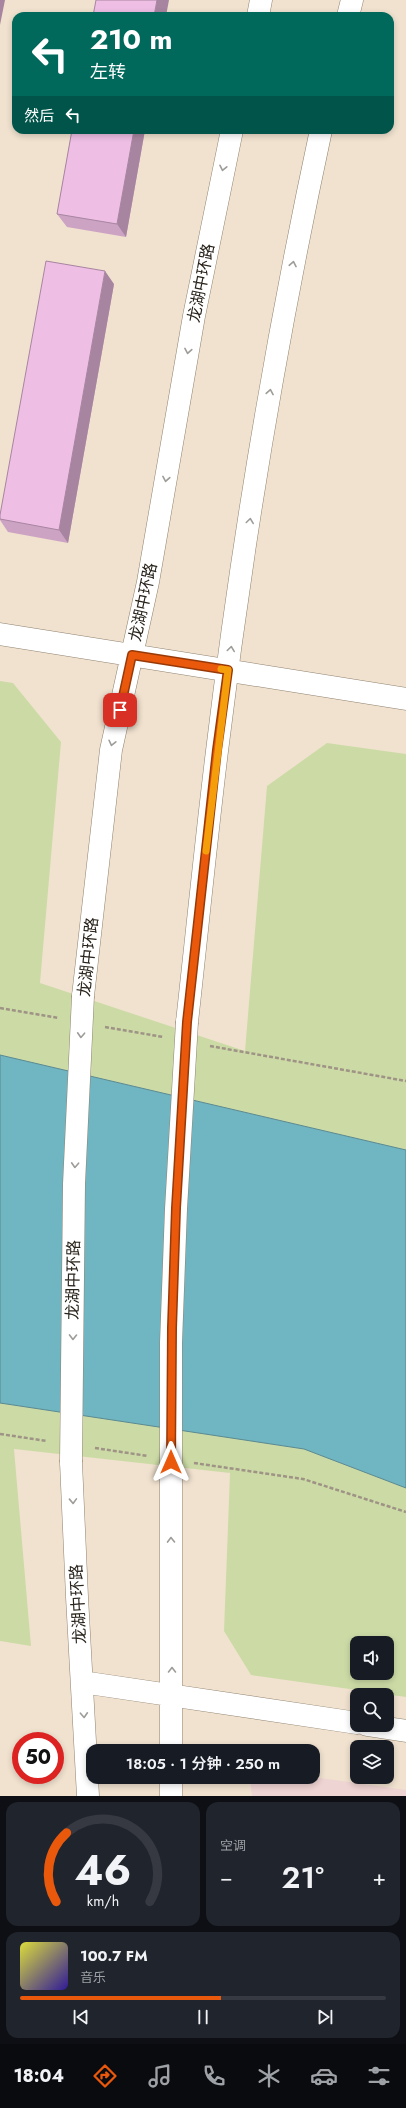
<!DOCTYPE html>
<html lang="zh">
<meta charset="utf-8">
<style>
:root{--surface:#171b24;--page:#20242c;--text:#f1f3f6;--muted:#9ea1a6;--line:#363941;--accent:#ea580c}
body{margin:0;font-family:Jost,"Noto Sans SC",sans-serif;background:var(--page);color:var(--text);height:100vh;display:flex;flex-direction:column;font-size:15px;white-space:nowrap}
*{box-sizing:border-box;margin:0}
p{font-size:13px;color:var(--muted)}
.icon{flex:none;width:22px;height:22px;fill:none;stroke:currentColor;stroke-width:2;stroke-linecap:round;stroke-linejoin:round}
.map{position:relative;height:1796px;overflow:hidden}
.side{display:flex;flex-direction:column;gap:6px;padding:6px;background:#0d0f14;flex:1}
.side>*{flex:none}
.hud{position:absolute;left:12px;top:12px;width:382px;height:122px;border-radius:12px;box-shadow:0 2px 6px #0003;background:#00695c;color:#fff;overflow:hidden}
.fabs{position:absolute;left:350px;top:1636px;display:grid;gap:8px}
.fabs a{display:grid;place-items:center;width:44px;height:44px;border-radius:8px;background:var(--surface);box-shadow:0 2px 6px #0003;font-size:20px}
.speed{position:absolute;left:12px;top:1732px;display:flex;gap:8px;font-size:20px;font-weight:700;text-align:center}
.speed>*{display:grid;place-content:center;width:52px;height:52px;border-radius:50%;background:var(--surface);box-shadow:0 2px 6px #0003;line-height:1}
.speed .limit{border:6px solid #d22;background:#fff;color:#111}
.pin{position:absolute;display:grid;place-items:center;width:34px;height:34px;color:#fff;margin:-17px;border-radius:8px;box-shadow:0 2px 6px #0006}
.me{position:absolute;width:44px;margin:-22px;rotate:0deg;stroke-linejoin:round;filter:drop-shadow(0 0 3px #0008)}
.turn{display:flex;align-items:center;gap:14px;height:84px;padding:0 12px;font-size:18px}
.turn .icon{width:52px;height:52px;stroke-width:2.5}
.turn b{display:block;font-size:28px;line-height:34px}
.then{display:flex;align-items:center;height:38px;padding:0 12px;background:#0003;gap:8px;font-size:15px}
.big{font-size:30px;font-weight:600;line-height:1.1}
.side .card{flex:1;display:flex;flex-direction:column;justify-content:center;gap:6px;min-width:0;padding:0 14px;border-radius:12px;background:var(--page)}
.side .dial{align-items:center;gap:0}
.dial svg{height:104px;overflow:visible;fill:none;stroke:var(--line);stroke-width:7;stroke-linecap:round;text-anchor:middle}
.dial text{fill:var(--text);stroke:none}
.song{display:flex;align-items:center;gap:12px}
.cover{width:48px;height:48px;border-radius:6px;background:linear-gradient(135deg,hsl(60 70% 55%),hsl(250 70% 35%))}
.played{height:4px;border-radius:2px;background:linear-gradient(90deg,var(--accent) 55%,var(--line) 55%)}
.keys{display:flex;justify-content:space-around;direction:ltr}
.heat{display:flex;justify-content:space-between;align-items:center;font-size:22px;direction:ltr}
.side .tiles{flex:1;display:grid;gap:6px;grid-template-columns:1fr 1fr}
.card:last-child{grid-column:span 2}
.trip{position:absolute;left:86px;top:1744px;width:234px;height:40px;border-radius:12px;background:var(--surface);box-shadow:0 2px 6px #0003;font-weight:600;line-height:40px;text-align:center}
.dock{display:flex;height:64px;justify-content:space-around;align-items:center;background:#090b0e;color:var(--muted)}
.dock .icon{width:28px;height:28px}
.dock .on{color:var(--accent)}
.dock b{font-size:18px;color:var(--text)}
.map>svg:first-child{display:block}
.medical{fill:#eed4d2}
.green{fill:#ccdba6;fill-rule:evenodd}
.water{fill:#6fb5c2;stroke:#5a8990}
.lines{fill:none;stroke-linecap:round;stroke-linejoin:round}
.secondary-casing{stroke:#8f826f;stroke-width:23}
.path{stroke:#9e9385;stroke-width:2.5;stroke-dasharray:4 2;stroke-linecap:butt}
.secondary{stroke:#fff;stroke-width:22}
.secondary-bridge-casing{stroke:#8f826f;stroke-width:23;stroke-linecap:butt}
.secondary-bridge{stroke:#fff;stroke-width:22}
.wall{fill:#cda3c4}
.shaded-wall{fill:#a785a0}
.building{fill:#eebee4;stroke:#a785a0}
.oneway{stroke:#9e9c98}
.route-casing{stroke:#983908;stroke-width:10}
.route{stroke:#ea580c;stroke-width:7}
.slow{stroke:#f59e0b;stroke-width:7}
.labels{text-anchor:middle;dominant-baseline:central;stroke-width:3;stroke-linejoin:round;paint-order:stroke}
.street-label{font-size:16px;fill:#28231b;stroke:#fff}
</style>
<div class="map">
<svg width="406" height="1796" viewBox="0 0 406 1796">
<rect width="100%" height="100%" fill="#f1e2cf"/>
<path class="medical" d="M250,1777h63l93,13v6h-154z"/>
<path class="green" d="M0,681l13,2 48,59 -21,241 205,68 22,-265 60,-43 79,11v396l-406,-95z
M0,1403l304,46 102,39v209l-155,-22 -27,-44 6,-158 -216,-24 17,197 -31,-5zM357,1643h30v30h-30z"/>
<path class="water" d="M0,1055l406,95v338l-102,-39 -304,-46z"/>
<g class="lines">
<defs>
<path id="secondary" d="M258,16l3,-16
M348,16l4,-16
M0,634l406,65
M83,996l28,-246 37,-168 46,-266 38,-186
M187,1022c10,-90 19,-181 30,-271 25,-208 60,-416 104,-621
M71,1462l6,135 11,199
M171,1477v274
M82,1682l275,41
M367,1725l39,6
M171,1796v-19"/>
</defs>
<use href="#secondary" class="secondary-casing"/>
<path class="path" d="M0,1008l59,10
M105,1027l58,10
M210,1046l196,35
M0,1434l47,7
M95,1448l53,8
M194,1463l109,16 103,33"/>
<use href="#secondary" class="secondary"/>
<defs>
<path id="secondary-bridge" d="M71,1462l3,-278 9,-188
M171,1477v-134l5,-134 11,-187"/>
</defs>
<use href="#secondary-bridge" class="secondary-bridge-casing"/>
<use href="#secondary-bridge" class="secondary-bridge"/>
</g>
<path class="wall" d="M72,130h73l-19,107 -59,-10 -10,-13z
M114,284l-46,259 -60,-11 -8,-12v-5z"/>
<path class="shaded-wall" d="M0,0h5l-5,25z
M157,0h12l-3,16h-12z
M134,130h11l-19,107 -9,-13z
M105,271l9,13 -46,259 -9,-13z"/>
<path class="building" d="M96,0h61l-3,16h-61z
M72,130h62l-17,94 -60,-10z
M46,261l59,10 -46,259 -59,-11v-4z"/>
<defs><path id="oneway-chevron" d="M-2-3.5L2.5 0L-2 3.5" fill="none" stroke-width="1.6" stroke-linecap="round" stroke-linejoin="round"/></defs>
<g class="oneway">
<use href="#oneway-chevron" transform="translate(223 168) rotate(102)"/>
<use href="#oneway-chevron" transform="translate(293 264) rotate(-79)"/>
<use href="#oneway-chevron" transform="translate(188 351) rotate(100)"/>
<use href="#oneway-chevron" transform="translate(270 392) rotate(-80)"/>
<use href="#oneway-chevron" transform="translate(166 479) rotate(100)"/>
<use href="#oneway-chevron" transform="translate(250 521) rotate(-82)"/>
<use href="#oneway-chevron" transform="translate(231 649) rotate(-82)"/>
<use href="#oneway-chevron" transform="translate(112 743) rotate(103)"/>
<use href="#oneway-chevron" transform="translate(81 1035) rotate(93)"/>
<use href="#oneway-chevron" transform="translate(75 1165) rotate(93)"/>
<use href="#oneway-chevron" transform="translate(73 1337) rotate(91)"/>
<use href="#oneway-chevron" transform="translate(73 1501) rotate(88)"/>
<use href="#oneway-chevron" transform="translate(171 1540) rotate(-91)"/>
<use href="#oneway-chevron" transform="translate(172 1670) rotate(-90)"/>
<use href="#oneway-chevron" transform="translate(84 1715) rotate(87)"/>
</g>
<g class="lines">
<defs>
<path id="route" d="M120,710l12,-55 96,15 -11,80 -30,272 -11,186 -4,120 -1,134"/>
</defs>
<use href="#route" class="route-casing"/>
<use href="#route" class="route"/>
<path class="slow" d="M206,851l22,-181 -7,-1"/>
</g>
<g class="labels">
<g class="street-label">
<text transform="translate(201 283) rotate(-79)">龙湖中环路</text>
<text transform="translate(143 602) rotate(-78)">龙湖中环路</text>
<text transform="translate(88 957) rotate(-84)">龙湖中环路</text>
<text transform="translate(73 1280) rotate(-89)">龙湖中环路</text>
<text transform="translate(78 1604) rotate(-93)">龙湖中环路</text>
</g>
</g>
</svg>
<div class="fabs">
<a><svg class="icon" aria-label="sound" viewBox="0 0 24 24"><path d="M4 9h4l5-4v14l-5-4H4zM17 9q2 3 0 6"/></svg></a>
<a><svg class="icon" aria-label="search" viewBox="0 0 24 24"><circle cx="10" cy="10" r="6"/><path d="M15 15l6 6"/></svg></a>
<a><svg class="icon" aria-label="layers" viewBox="0 0 24 24"><path d="M12 4l9 5-9 5-9-5zM3 14l9 5 9-5"/></svg></a>
</div>
<div class="speed"><div class="limit">50</div></div>
<div class="pin" style="left:120px;top:710px;background:#d93025"><svg class="icon" aria-label="arrive" viewBox="0 0 24 24"><path d="M6 21V4h12l-3 4 3 4H6"/></svg></div>
<svg class="me" style="left:171px;top:1462px" viewBox="-20 -20 40 40"><path d="M0-17L14 15 0 8-14 15z" fill="#ea580c" stroke="#fff" stroke-width="4"/></svg>
<div class="trip">18:05 · 1 分钟 · 250 m</div>
<div class="hud">
<div class="turn"><svg class="icon" aria-label="left" viewBox="0 0 24 24"><path d="M17 20v-9H6M10 6l-5 5 5 5"/></svg><div><b>210 m</b>左转</div></div>
<div class="then">然后<svg class="icon" aria-label="left" viewBox="0 0 24 24"><path d="M17 20v-9H6M10 6l-5 5 5 5"/></svg></div>
</div>
</div>
<section class="side">
<div class="tiles">
<div class="card dial"><svg viewBox="0 0 100 80">
<path d="M14 69A42 42 0 1 1 86 69"/>
<path d="M14 69A42 42 0 0 1 22 16" stroke="#ea580c"/>
<text x="50" y="56" font-size="32" font-weight="700">46</text>
<text x="50" y="72" font-size="11">km/h</text>
</svg></div>
<div class="card"><p>空调</p>
<div class="heat"><a>−</a><b class="big">21°</b><a>+</a></div>
</div>
<div class="card">
<div class="song"><i class="cover"></i><div><b>100.7 FM</b><p>音乐</p></div></div>
<div class="played"></div>
<div class="keys"><svg class="icon" aria-label="previous" viewBox="0 0 24 24"><path d="M18 5L8 12l10 7zM5 5v14"/></svg><svg class="icon" aria-label="pause" viewBox="0 0 24 24"><path d="M8 5v14M16 5v14"/></svg><svg class="icon" aria-label="next" viewBox="0 0 24 24"><path d="M6 5l10 7-10 7zM19 5v14"/></svg></div>
</div>
</div>
</section>
<nav class="dock">
<b>18:04</b>
<svg class="icon on" aria-label="directions" viewBox="0 0 24 24"><path d="M12 3l9 9-9 9-9-9zM9 14v-3h6M13 9l2 2-2 2"/></svg>
<svg class="icon" aria-label="music" viewBox="0 0 24 24"><path d="M9 18V5l10-2v13"/><circle cx="6" cy="18" r="3"/><circle cx="16" cy="16" r="3"/></svg>
<svg class="icon" aria-label="phone" viewBox="0 0 24 24"><path d="M5 4h4l2 5-3 2q2 4 5 5l2-3 5 2v4C11 20 4 13 5 4z"/></svg>
<svg class="icon" aria-label="climate" viewBox="0 0 24 24"><path d="M12 3v18M4 7l16 10M4 17L20 7"/></svg>
<svg class="icon" aria-label="car" viewBox="0 0 24 24"><path d="M5 17H2v-5l4-1 3-4h7l3 4 3 1v5h-3M9 17h6M6 11h13"/><circle cx="7" cy="17" r="2"/><circle cx="17" cy="17" r="2"/></svg>
<svg class="icon" aria-label="filters" viewBox="0 0 24 24"><path d="M4 7h16M4 17h16"/><circle cx="9" cy="7" r="2"/><circle cx="15" cy="17" r="2"/></svg>
</nav>
